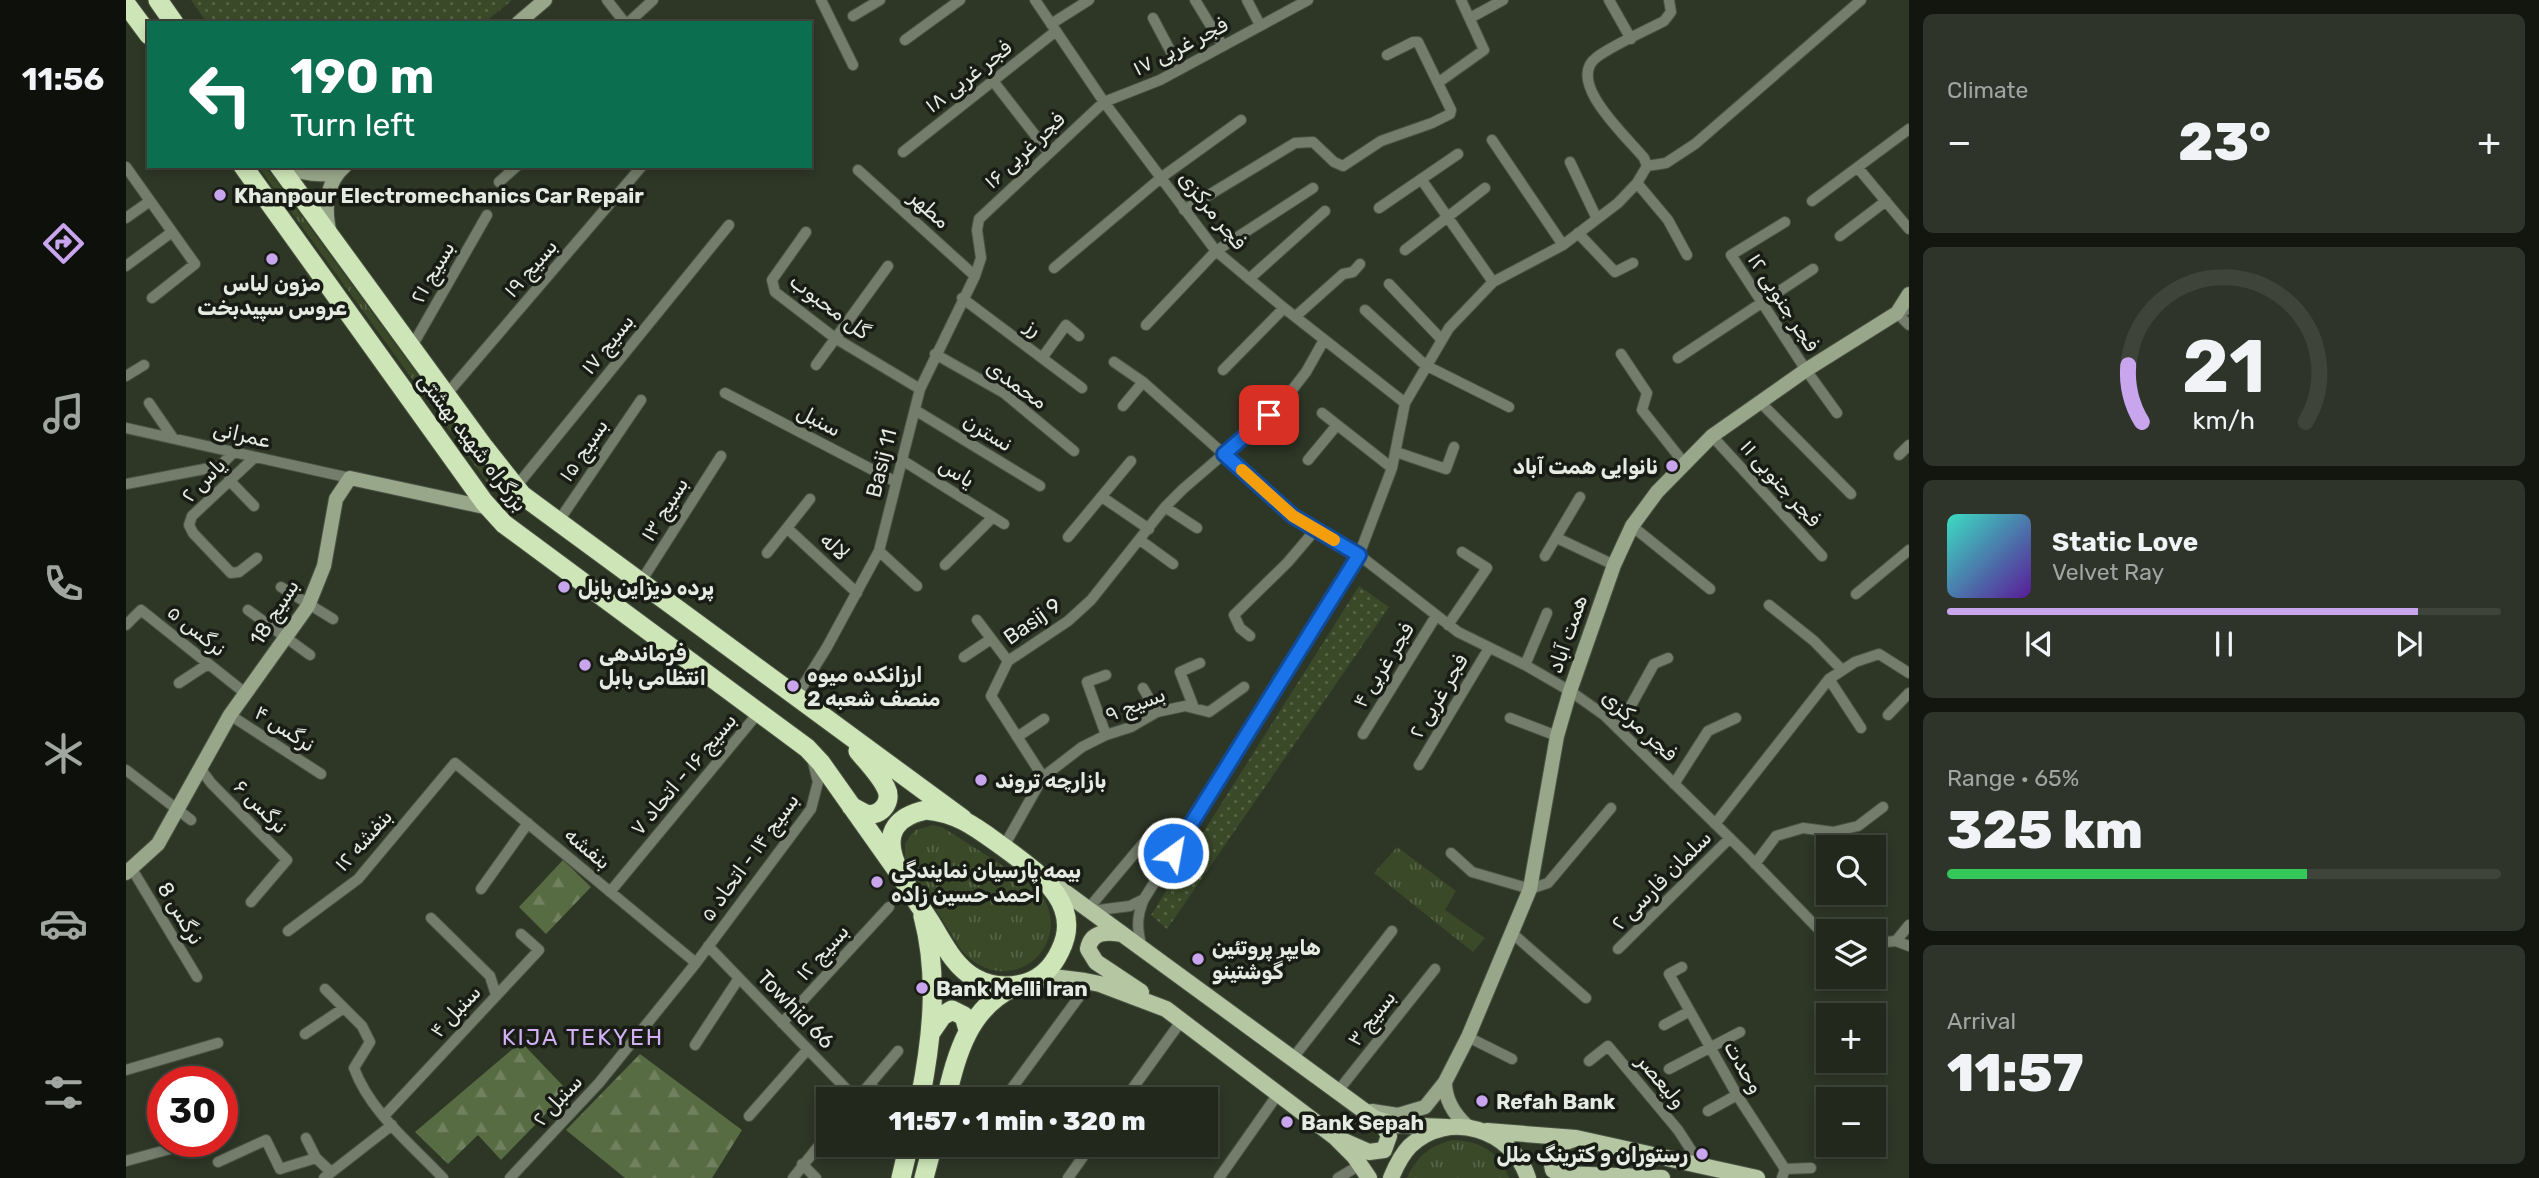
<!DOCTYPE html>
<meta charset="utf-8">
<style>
:root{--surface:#22281c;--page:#2e3429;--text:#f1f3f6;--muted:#a2a6a3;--line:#3f443b;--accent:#c9a5ee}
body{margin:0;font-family:Rubik,Cairo,sans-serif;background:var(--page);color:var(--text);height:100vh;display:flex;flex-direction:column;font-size:26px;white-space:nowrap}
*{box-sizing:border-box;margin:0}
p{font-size:23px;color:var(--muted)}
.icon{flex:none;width:38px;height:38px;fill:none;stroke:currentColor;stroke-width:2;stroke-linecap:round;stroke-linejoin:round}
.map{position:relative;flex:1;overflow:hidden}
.drawer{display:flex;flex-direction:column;gap:14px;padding:14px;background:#13160f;width:630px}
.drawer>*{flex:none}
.guide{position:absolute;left:21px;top:21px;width:665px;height:147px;border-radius:0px;box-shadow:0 4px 10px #0003,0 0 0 2px var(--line);background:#0b6e4f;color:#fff;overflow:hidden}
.tools{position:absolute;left:1690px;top:835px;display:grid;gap:14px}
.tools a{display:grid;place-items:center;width:70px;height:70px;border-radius:0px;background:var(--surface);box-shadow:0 4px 10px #0003,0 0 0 2px var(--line);font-size:35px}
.speed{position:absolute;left:21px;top:1066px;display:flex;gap:14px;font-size:35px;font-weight:700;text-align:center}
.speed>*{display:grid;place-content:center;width:91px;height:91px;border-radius:50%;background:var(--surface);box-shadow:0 4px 10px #0003,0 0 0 2px var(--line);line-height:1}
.speed .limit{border:10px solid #d22;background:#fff;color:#111}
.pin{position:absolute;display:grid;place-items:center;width:60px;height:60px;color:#fff;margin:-30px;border-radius:14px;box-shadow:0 4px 10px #0006}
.me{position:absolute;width:77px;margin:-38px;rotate:32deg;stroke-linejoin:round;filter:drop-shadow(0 0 5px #0008)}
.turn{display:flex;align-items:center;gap:24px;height:147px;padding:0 28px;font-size:32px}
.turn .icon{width:91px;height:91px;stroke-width:2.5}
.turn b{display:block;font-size:49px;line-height:60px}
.big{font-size:52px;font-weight:800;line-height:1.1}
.drawer .card{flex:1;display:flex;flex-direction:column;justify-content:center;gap:10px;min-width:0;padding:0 24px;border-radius:10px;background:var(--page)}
.drawer .dial{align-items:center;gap:0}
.dial svg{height:182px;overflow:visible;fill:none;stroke:var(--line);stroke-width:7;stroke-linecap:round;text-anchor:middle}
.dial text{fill:var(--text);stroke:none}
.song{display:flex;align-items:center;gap:21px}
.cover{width:84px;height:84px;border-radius:10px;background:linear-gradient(135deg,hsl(170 70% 55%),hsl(270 70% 35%))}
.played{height:7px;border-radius:4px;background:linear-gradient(90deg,var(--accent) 85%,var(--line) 85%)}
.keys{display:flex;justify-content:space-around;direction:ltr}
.heat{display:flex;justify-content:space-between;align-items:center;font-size:38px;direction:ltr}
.charge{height:10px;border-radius:5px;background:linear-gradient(90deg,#34c759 65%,var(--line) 0)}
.trip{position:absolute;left:690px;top:1087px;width:402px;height:70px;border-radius:0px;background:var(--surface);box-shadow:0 4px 10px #0003,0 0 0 2px var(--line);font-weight:800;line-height:70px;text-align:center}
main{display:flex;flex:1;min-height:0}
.dock{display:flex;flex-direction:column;width:126px;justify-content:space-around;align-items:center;background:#0e100b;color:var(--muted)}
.dock .icon{width:49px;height:49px}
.dock .on{color:var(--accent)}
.dock b{font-size:32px;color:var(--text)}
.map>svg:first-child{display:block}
.grass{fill:url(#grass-tufts)}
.forest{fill:url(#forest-firs)}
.park{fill:url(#park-dots)}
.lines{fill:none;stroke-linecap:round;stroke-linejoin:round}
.street-casing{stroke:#4b5344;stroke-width:12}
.secondary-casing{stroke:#4b5344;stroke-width:16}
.primary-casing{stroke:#4b5344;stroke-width:18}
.highway-casing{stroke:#4b5344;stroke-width:21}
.street{stroke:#747d6b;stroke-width:10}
.secondary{stroke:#98a78a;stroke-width:14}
.primary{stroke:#b4c7a2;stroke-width:16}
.highway{stroke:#cee5b8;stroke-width:19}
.route-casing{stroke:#114b97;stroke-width:18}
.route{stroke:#1a73e8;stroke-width:12}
.slow{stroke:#f59e0b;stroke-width:12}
.poi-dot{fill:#c9a5ee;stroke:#181c15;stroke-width:2.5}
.labels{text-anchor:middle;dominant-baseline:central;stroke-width:7;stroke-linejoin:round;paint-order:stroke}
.street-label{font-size:21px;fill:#e6ebe1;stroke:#181c15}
.poi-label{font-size:21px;font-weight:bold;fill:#e6ebe1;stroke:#181c15;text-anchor:start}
.neighbourhood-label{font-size:23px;letter-spacing:2px;fill:#d1b0f4;stroke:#181c15}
</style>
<main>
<nav class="dock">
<b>11:56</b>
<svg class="icon on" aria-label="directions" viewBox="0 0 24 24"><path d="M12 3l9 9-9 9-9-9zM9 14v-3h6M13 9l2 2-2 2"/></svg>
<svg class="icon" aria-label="music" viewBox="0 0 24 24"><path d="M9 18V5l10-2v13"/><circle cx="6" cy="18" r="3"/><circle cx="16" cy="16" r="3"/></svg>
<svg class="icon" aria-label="phone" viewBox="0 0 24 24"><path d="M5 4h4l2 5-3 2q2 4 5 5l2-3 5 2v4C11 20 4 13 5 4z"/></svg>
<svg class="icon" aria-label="climate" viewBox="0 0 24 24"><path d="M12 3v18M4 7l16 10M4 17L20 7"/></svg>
<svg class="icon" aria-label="car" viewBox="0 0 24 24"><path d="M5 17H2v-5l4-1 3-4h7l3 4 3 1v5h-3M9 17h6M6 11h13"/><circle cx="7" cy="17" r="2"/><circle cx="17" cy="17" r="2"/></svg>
<svg class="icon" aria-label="filters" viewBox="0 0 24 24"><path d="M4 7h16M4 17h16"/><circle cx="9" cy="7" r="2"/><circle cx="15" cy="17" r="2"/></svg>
</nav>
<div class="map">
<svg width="1783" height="1178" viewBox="0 0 1783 1178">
<defs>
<pattern id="grass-tufts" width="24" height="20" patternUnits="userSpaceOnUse" patternTransform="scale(1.75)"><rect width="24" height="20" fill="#3a4a28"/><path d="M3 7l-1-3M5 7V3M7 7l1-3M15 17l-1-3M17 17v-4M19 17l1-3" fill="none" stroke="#566447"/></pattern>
<pattern id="forest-firs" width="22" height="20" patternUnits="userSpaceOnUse" patternTransform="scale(1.75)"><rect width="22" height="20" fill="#586c44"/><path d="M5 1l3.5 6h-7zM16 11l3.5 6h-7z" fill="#70815f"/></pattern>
<pattern id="park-dots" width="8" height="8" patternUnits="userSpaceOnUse" patternTransform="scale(1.75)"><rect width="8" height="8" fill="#3a4a28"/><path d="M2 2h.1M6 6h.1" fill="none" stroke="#566447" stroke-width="1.8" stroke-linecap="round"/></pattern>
</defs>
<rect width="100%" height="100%" fill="#2e3626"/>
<path class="grass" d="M132,166h7l236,323 -7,3z
M807,825l9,2 93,59c48,54 -24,119 -73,65l-57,-90v-17l5,-8 6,-6z
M1271,847l59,44 -11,19 40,28 -12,14 -99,-79z
M1326,1140c27,1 48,11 57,38h-102c10,-22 23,-32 45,-38z"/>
<path class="forest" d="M437,860l28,27 -45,47 -27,-27z
M395,1042l47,49 -67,69 -23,-25 -30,29 -33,-32z
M514,1054l102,76 -30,48h-87l-59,-48z"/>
<path class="park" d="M65,0h321l-28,23h-277z
M1233,586l30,21 -222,322 -16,-14z"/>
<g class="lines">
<defs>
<path id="street" d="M481,0l18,23
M695,0l32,65
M909,0l69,102 112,149 68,57 121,95
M1069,0l28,46
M1121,0l13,25
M1483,0l22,39
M727,16l27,-16
M1027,18l27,51
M1344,18l33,-18
M502,23l25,-23
M925,24l38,-24
M779,40l55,-40
M867,81l56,72
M1313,82l45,-32 -23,-50
M1366,140l71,105
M777,152l153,-121
M1444,162l27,57
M1521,166l19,-3 29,-19 166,-144
M1521,166l-3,-8c-17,-21 -80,-77 -47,-101 16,-12 48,-26 67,-36l7,-9 -2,-12
M0,167l69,97 -43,34
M1732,168l51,61
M732,170l117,106
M1295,179l72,103
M373,182l18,-16
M1511,183l31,37 19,35
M1686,201l97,-72
M1253,208l79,-54
M1058,210l111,-67 18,-1 21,20 9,4 38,-25 51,-18 18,-9 1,-4 -33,-68h-5l-26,13
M0,218l24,-17
M1659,222l-54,33 75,115 31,43
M680,232l-34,48 3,12 60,46 85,51
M1452,233l37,39 18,-9
M1714,236l46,-35
M1279,250l80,-62
M0,266l46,-34
M928,268l108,-91 79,-57
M1123,279l76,-68
M1263,284l52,55
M836,298l120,90
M1783,309l-12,4 12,12
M1239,310l60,55 84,42
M1170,316l47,-42 10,-2 7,-8
M1020,325l70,-74 97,-63
M285,348l76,-133
M809,354l69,39 70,58
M1495,354l26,39 -5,17 42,53
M916,358l24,-33 13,11
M1552,358l135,-89
M988,362l29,20 150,134 66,39 99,77 67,33 45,26 34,24 139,136 86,89
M690,365l72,-99
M1097,370l61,-62
M0,376l18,-11
M599,393l171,89
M320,395l196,-229
M1633,401l92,93
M23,403l24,35
M997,406l20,-24
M789,410l125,76
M1196,413l70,55
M0,428l224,50
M1586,436l110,120
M1270,452l50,17 8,-22
M1773,455l10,-10
M129,457l-63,59 -3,9 4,8 38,40 8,-1 18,-14
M776,460l102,64
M1182,460l29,-35
M103,480l25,26
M0,484l94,-18 14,-14
M389,488l214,-263
M976,497l47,32
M1039,507l32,21
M432,522l83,-122
M1506,526l78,63
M661,528l70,65
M942,537l63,-76
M1431,538l57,27
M1014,540l33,24
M753,551l38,35
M641,553l43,-54
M1419,556l35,-59
M819,565l48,-48
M514,583l81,-127
M155,587l52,32
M1730,594l53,-44
M1643,605l45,36 28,29
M122,610l62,45
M851,620l31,41
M0,625l15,-15 104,83
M1322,625l39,-57 -25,-16
M1124,636l-10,-8 -6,-13 54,-53 28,-33
M838,657l27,-18
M1399,665l22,-52
M1703,679l32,49
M53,683l29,-19
M1017,688l14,24
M670,697l31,-50 52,-96 41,-162 55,-113 6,-18 -4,-28 2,-11 125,-117 56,-22 148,-80
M1068,708l-14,-36 20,-9
M104,715l91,59
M1762,715l21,-22
M1384,718l47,18
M1492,729l36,-65 14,-6
M1237,734l73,-118
M980,735l-19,-53 19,-7
M891,737l27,-18
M1293,765l70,-117
M74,768l11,15 76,77 -36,42
M0,770l65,50
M917,777l-52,-81 17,-35 60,-40 23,-21 74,-93 18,-18 86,-74 20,-21 17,-22 18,-32
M1548,784l34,-53 28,-13
M1589,824l114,-145 26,-17 24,-8 30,19
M877,848l40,-71 39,-30 24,-12 25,-8 26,-15 28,-6 24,6 35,-25
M1325,853l21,19 58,17 18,-6 63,-75
M1629,864l21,-28 27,-8 30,4 25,-6 25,-19
M6,869l65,108
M355,889l47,-66
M484,892l149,-180
M962,909l68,-81
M965,911l39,-5 14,-7
M305,918l59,58 6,19
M162,931l70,-52 97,-116 241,200
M1386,933l74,65
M1770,941l13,-16
M1748,943l22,-2 13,5
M582,946l148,153
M1016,948c-5,-18 -6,-31 2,-49l215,-344 33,-87 13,-65 44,-75 44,-46 70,-37 55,-42 19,-20 10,-17
M1492,949l112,-111
M1556,967l-13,7 68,121 48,74 -3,9
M199,989l37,37 8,16 -16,26c16,44 58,77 89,110
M656,1023l107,-116
M1538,1025l26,-14
M179,1034l39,-26
M1342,1037l44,22
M569,1045l44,-67
M1167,1058l99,-127
M1463,1061l19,-15 70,84 15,23 -2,9
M1543,1069l71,-37
M0,1070l92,-27
M744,1085l17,14
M1212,1091l97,-122
M731,1099l41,-48
M878,1099l86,-117
M999,1099l57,-79
M1582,1111l29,-16
M258,1116l155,-166 -18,-16
M623,1116l59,-67
M180,1138l10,20 15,14
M0,1161l44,-12
M92,1162l48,-22 14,29 36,-11
M676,1164l14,14
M1659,1169l26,-1
M198,1178l68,-53
M384,1178l89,-95 97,-120 115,-154 7,-27 -5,-20
M667,1178l35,-44
M942,1178l24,-34
M1093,1178l59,-84
M1212,1178l22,-13"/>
<path id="secondary" d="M392,23l27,-23
M158,166c17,7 37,12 55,5
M204,234c-6,-24 -5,-51 15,-68
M0,873l32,-29 72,-129 78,-109 16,-40 12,-67 14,-21 139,30
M1319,1082c0,18 9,32 22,44
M1246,1111l26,4 27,-8 20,-25 23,-45 62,-148 27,-153 13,-45 44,-126 18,-39 25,-34 55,-56 94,-66 91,-57 12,-19"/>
<path id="primary" d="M925,882l323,236 22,7 51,2
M995,934c-15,-3 -30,-2 -33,15l8,13 45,30
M906,981l29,-3 24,3 15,3 66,25 169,128 19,19 15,22
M1361,1131l89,7 181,40
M1448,1139l-14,5 -10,11 3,15 7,4 86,3
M1218,1141l25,11 15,-2 5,-14 -5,-9 -7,-7
M1265,1178c5,-12 10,-23 19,-32 39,-37 102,-17 118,32
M1511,1178h25"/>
<path id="highway" d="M32,0l16,23
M0,4l23,31
M117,166l241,336 20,22 303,224 14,15 75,106
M153,166l205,281 38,48 441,324
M725,806c5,3 10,6 15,8 15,3 27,-13 20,-26 -6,-13 -19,-26 -28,-37
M800,810c34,3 53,20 80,39 32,24 78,55 54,102 -7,15 -18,27 -34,32 -18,5 -35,4 -51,-5 -22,-12 -33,-38 -46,-58 -21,-33 -72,-95 -3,-110z
M805,1032l11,-16 10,-6 12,6 4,14
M794,1099c12,-60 19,-123 3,-183
M820,1099c11,-46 23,-92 70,-113
M775,1178l8,-34
M798,1178l9,-34"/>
</defs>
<use href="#street" class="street-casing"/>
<use href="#secondary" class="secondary-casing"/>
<use href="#primary" class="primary-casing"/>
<use href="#highway" class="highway-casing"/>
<use href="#street" class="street"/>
<use href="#secondary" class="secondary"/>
<use href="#primary" class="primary"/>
<use href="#highway" class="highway"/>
</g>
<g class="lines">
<defs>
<path id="route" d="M1047,853l186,-298 -66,-39 -69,-62 45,-39"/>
</defs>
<use href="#route" class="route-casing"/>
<use href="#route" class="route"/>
<path class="slow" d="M1116,470l51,46 41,24"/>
</g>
<g class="poi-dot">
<circle cx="94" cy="195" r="7"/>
<circle cx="146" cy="259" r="7"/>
<circle cx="1546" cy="466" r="7"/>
<circle cx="438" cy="587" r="7"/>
<circle cx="459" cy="665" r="7"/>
<circle cx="667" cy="686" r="7"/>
<circle cx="855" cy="780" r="7"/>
<circle cx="751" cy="882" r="7"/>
<circle cx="1072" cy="959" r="7"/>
<circle cx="796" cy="988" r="7"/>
<circle cx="1356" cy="1101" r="7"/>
<circle cx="1161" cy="1122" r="7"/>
<circle cx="1576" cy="1154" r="7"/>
</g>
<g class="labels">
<g class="street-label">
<text transform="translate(1054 46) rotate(-27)">فجر غربی ۱۷</text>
<text transform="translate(842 76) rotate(-38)">فجر غربی ۱۸</text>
<text transform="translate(898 150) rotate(-43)">فجر غربی ۱۶</text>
<text transform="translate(804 209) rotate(42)">مطهر</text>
<text transform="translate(1087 210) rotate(51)">فجر مرکزی</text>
<text transform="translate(404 268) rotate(-49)">بسیج ۱۹</text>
<text transform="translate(306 272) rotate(-60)">بسیج ۲۱</text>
<text transform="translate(1658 302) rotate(57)">فجر جنوبی ۱۲</text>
<text transform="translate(704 306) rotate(37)">گل محبوب</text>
<text transform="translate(908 327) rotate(37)">رز</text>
<text transform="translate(481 344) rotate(-51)">بسیج ۱۷</text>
<text transform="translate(891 384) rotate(35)">محمدی</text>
<text transform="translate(693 420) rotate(27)">سنبل</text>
<text transform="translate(862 432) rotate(31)">نسترن</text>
<text transform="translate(116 434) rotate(13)">عمرانی</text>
<text transform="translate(347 442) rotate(53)">بزرگراه شهید بهشتی</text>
<text transform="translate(457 450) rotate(-56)">بسیج ۱۵</text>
<text transform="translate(755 463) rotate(-76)">Basij 11</text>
<text transform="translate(831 472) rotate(32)">یاس</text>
<text transform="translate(77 480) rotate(-45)">یاس ۲</text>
<text transform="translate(1655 483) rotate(48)">فجر جنوبی ۱۱</text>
<text transform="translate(538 509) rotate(-58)">بسیج ۱۳</text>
<text transform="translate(709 546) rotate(43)">لاله</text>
<text transform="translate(148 612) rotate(-58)">بسیج 18</text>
<text transform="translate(906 621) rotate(-35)">Basij 9</text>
<text transform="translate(71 630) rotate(39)">نرگس ۵</text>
<text transform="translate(1441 634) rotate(-71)">همت آباد</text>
<text transform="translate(1257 665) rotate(-58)">فجر غربی ۴</text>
<text transform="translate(1312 696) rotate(-59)">فجر غربی ۲</text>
<text transform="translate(1009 704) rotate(-21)">بسیج ۹</text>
<text transform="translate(1514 725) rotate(43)">فجر مرکزی</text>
<text transform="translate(159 728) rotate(33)">نرگس ۴</text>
<text transform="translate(557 774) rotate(-50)">بسیج ۱۶ - اتحاد ۷</text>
<text transform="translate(135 806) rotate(45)">نرگس ۶</text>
<text transform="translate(237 840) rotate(-48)">بنفشه ۱۲</text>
<text transform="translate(462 848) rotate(40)">بنفشه</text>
<text transform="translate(623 857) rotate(-54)">بسیج ۱۴ - اتحاد ۵</text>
<text transform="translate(1535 880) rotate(-45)">سلمان فارسی ۲</text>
<text transform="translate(55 913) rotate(59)">نرگس 8</text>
<text transform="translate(696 952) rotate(-48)">بسیج ۱۲</text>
<text transform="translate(670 1009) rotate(46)">Towhid 66</text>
<text transform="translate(329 1011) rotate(-47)">سنبل ۴</text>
<text transform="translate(1245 1018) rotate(-52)">بسیج ۳</text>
<text transform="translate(1618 1067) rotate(60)">وحدت</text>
<text transform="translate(1536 1081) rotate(50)">ولیعصر</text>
<text transform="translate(431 1100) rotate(-47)">سنبل ۲</text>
</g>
<g class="poi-label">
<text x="108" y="195">Khanpour Electromechanics Car Repair</text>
<text x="146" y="283" text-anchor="middle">مزون لباس<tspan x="146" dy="24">عروس سپیدبخت</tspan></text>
<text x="1532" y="466" text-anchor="end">نانوایی همت آباد</text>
<text x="452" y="587">پرده دیزاین بابل</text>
<text x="473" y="653">فرماندهی<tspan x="473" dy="24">انتظامی بابل</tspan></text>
<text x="681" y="674">ارزانکده میوه<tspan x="681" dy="24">منصف شعبه 2</tspan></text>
<text x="869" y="780">بازارچه تروند</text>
<text x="765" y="870">بیمه پارسیان نمایندگی<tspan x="765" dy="24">احمد حسین زاده</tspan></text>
<text x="1086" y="947">هایپر پروتئین<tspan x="1086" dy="24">گوشتینو</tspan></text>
<text x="810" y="988">Bank Melli Iran</text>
<text x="1370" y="1101">Refah Bank</text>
<text x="1175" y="1122">Bank Sepah</text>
<text x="1562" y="1154" text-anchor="end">رستوران و کترینگ ملل</text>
</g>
<g class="neighbourhood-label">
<text x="457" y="1037">KIJA TEKYEH</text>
</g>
</g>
</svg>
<div class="tools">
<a><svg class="icon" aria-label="search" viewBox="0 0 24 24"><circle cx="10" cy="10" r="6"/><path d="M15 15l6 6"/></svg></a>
<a><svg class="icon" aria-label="layers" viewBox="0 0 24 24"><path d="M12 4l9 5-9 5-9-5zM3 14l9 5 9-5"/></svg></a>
<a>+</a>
<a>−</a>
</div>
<div class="speed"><div class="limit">30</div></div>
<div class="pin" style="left:1143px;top:415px;background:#d93025"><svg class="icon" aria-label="arrive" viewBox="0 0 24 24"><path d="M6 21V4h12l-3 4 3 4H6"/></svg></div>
<svg class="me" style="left:1047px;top:853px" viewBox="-20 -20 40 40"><circle r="17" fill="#1a73e8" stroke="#fff" stroke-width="3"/><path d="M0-11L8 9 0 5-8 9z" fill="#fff"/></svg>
<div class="trip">11:57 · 1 min · 320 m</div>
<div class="guide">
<div class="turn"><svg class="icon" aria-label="left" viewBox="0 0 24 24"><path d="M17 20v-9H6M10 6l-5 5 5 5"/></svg><div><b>190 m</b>Turn left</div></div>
</div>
</div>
<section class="drawer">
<div class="card"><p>Climate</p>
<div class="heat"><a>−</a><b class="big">23°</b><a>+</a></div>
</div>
<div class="card dial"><svg viewBox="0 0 100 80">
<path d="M14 69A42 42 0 1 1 86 69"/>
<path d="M14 69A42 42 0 0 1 8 44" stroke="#c9a5ee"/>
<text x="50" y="56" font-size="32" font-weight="700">21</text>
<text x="50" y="72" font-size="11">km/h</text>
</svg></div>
<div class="card">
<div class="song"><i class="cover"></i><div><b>Static Love</b><p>Velvet Ray</p></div></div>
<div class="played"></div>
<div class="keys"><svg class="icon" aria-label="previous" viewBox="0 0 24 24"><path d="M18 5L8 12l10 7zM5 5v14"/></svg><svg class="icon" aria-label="pause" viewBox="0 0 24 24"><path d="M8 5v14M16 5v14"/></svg><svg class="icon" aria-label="next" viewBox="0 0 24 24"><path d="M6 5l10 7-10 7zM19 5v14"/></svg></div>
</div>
<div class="card"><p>Range · 65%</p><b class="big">325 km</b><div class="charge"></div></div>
<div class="card"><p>Arrival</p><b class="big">11:57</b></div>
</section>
</main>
